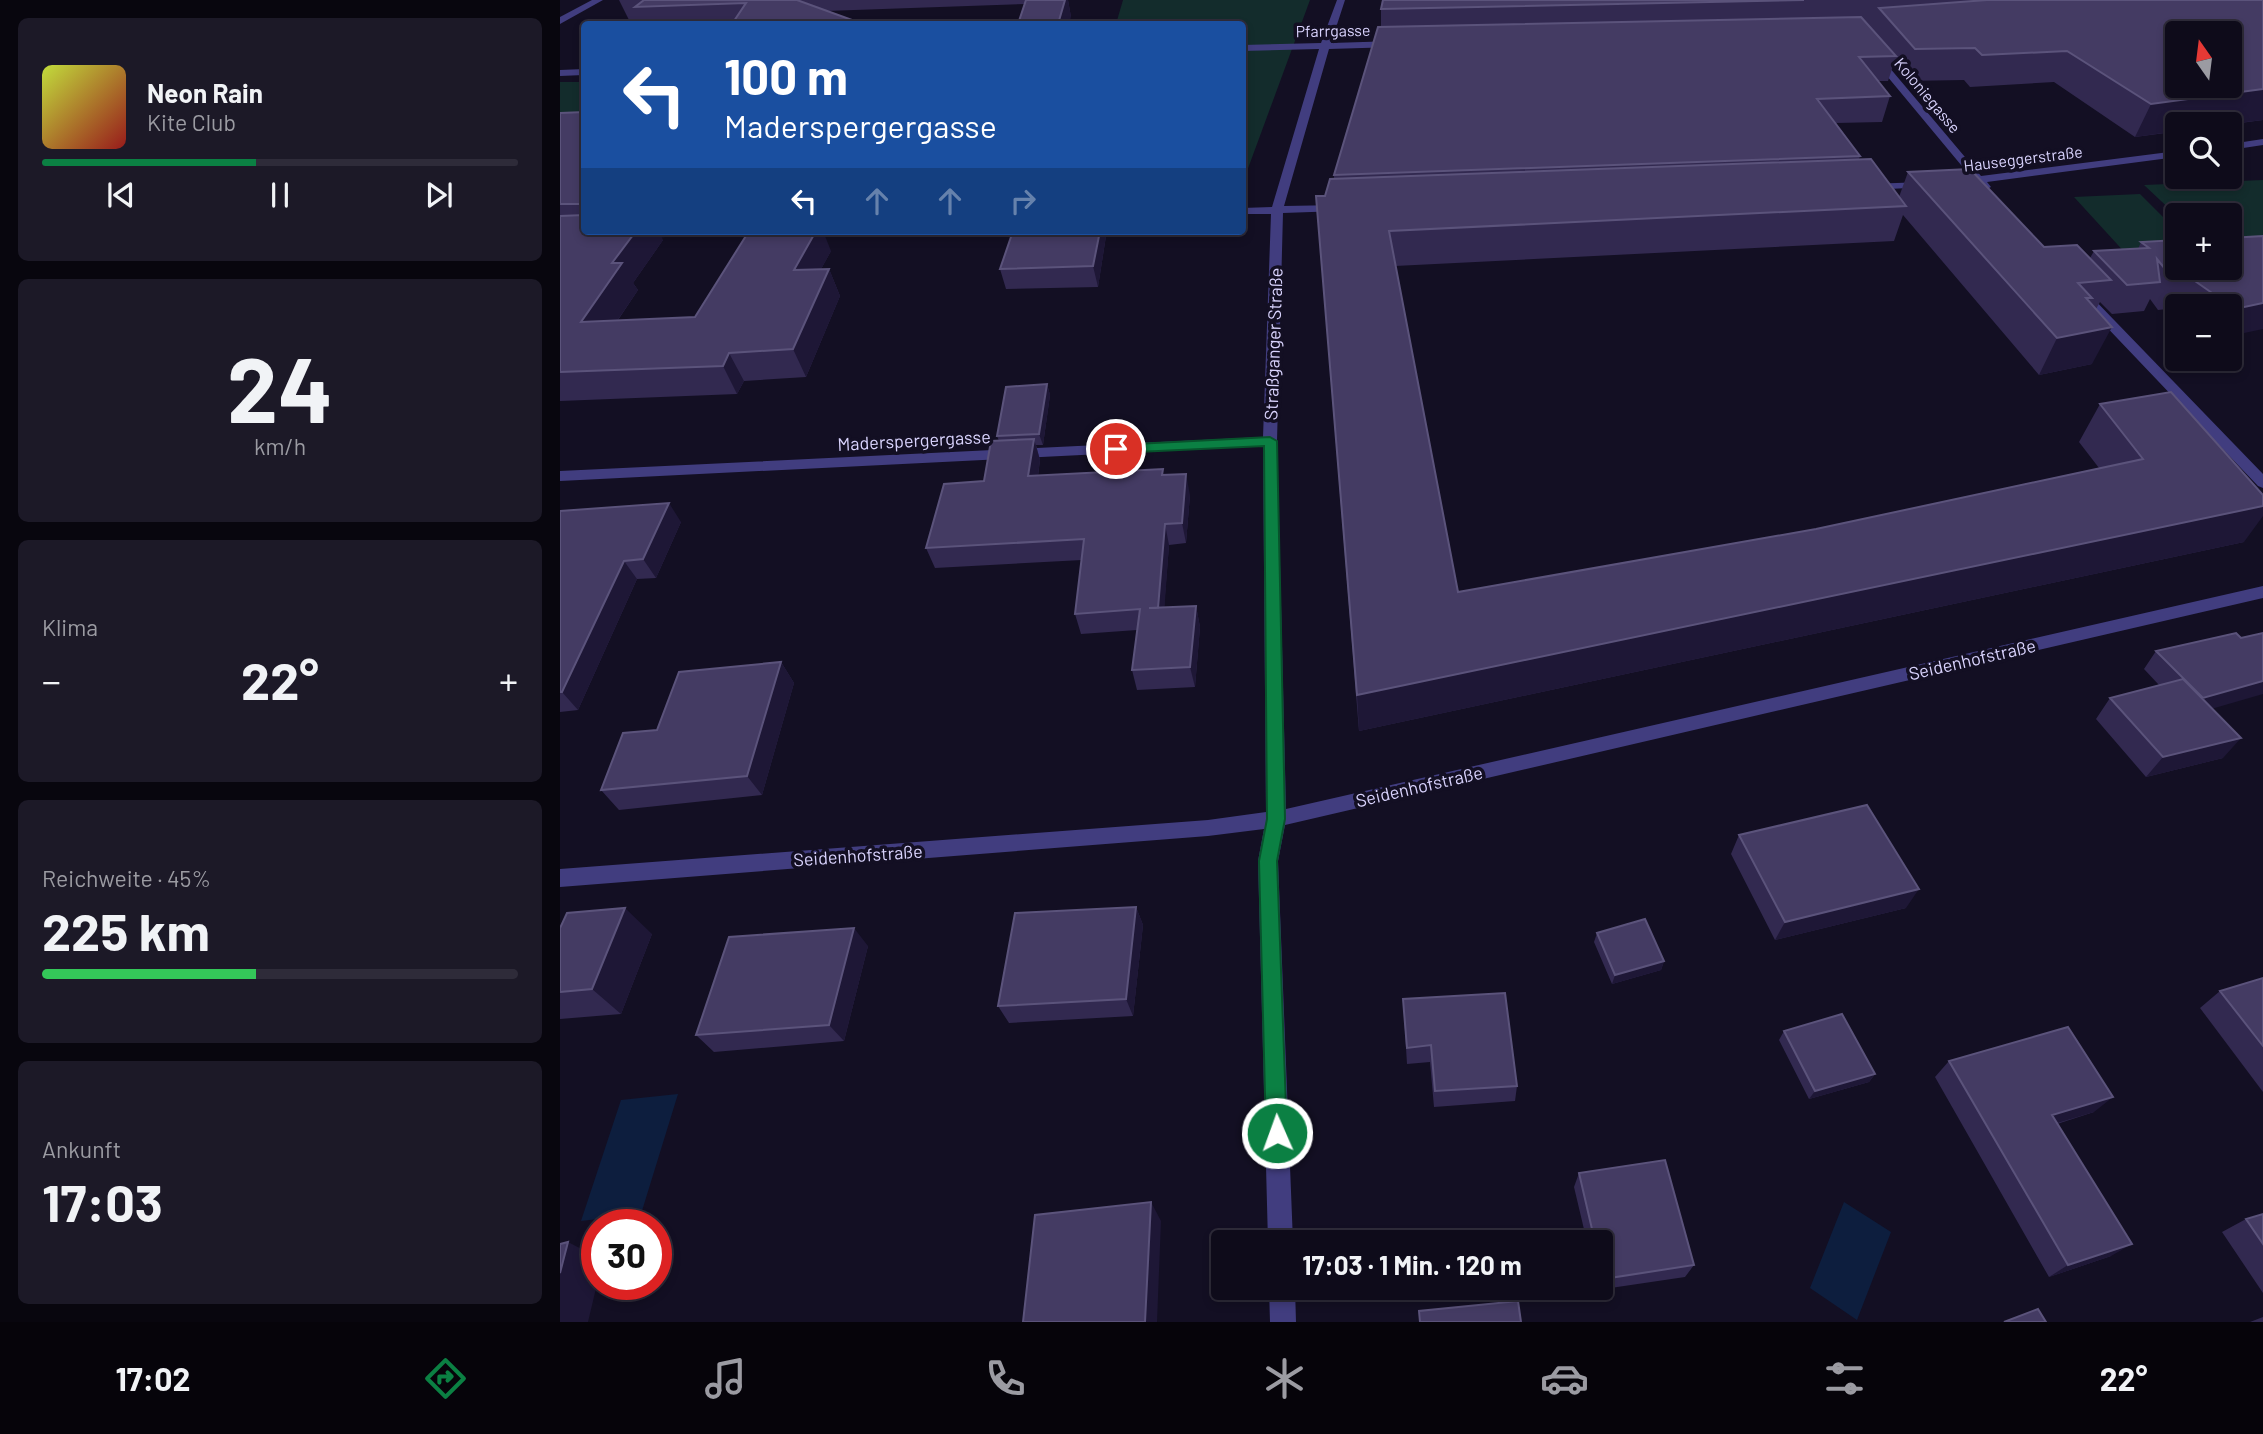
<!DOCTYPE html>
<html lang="de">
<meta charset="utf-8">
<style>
:root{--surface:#0e0b1a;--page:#1c1927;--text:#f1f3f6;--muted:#9b9ba2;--line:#2e2b39;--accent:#0b8043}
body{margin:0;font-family:Barlow,sans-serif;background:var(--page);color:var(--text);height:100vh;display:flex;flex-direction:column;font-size:26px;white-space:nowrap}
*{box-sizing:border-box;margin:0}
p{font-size:23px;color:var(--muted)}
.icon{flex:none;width:38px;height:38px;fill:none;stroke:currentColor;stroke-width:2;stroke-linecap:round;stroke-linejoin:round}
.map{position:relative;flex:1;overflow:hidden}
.details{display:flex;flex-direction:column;gap:18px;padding:18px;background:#08060e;width:560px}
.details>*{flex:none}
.top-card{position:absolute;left:21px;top:21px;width:665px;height:214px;border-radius:7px;box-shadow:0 4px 10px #0003,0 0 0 2px var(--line);background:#1a4fa0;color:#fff;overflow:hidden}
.needle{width:46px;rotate:346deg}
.buttons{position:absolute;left:1605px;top:21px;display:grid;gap:14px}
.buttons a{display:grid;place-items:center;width:77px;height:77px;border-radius:7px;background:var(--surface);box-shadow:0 4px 10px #0003,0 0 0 2px var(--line);font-size:35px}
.speed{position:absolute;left:21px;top:1209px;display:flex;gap:14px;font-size:35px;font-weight:700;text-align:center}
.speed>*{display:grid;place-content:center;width:91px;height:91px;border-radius:50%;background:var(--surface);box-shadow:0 4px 10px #0003,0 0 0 2px var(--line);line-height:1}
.speed .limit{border:10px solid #d22;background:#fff;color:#111}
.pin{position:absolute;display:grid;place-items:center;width:60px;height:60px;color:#fff;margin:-30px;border:4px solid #fff;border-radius:50%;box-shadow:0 2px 7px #0007}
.me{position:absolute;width:77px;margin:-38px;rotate:358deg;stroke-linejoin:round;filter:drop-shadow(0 0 5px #0008)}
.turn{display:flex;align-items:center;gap:24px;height:147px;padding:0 28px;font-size:32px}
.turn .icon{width:91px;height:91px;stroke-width:2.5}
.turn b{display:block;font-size:49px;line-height:60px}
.lanes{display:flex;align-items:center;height:66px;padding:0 28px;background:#0003;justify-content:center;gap:35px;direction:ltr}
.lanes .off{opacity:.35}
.big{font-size:52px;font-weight:700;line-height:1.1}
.details .card{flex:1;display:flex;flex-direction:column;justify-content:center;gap:10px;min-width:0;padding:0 24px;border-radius:10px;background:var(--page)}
.details .dial{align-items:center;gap:0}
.dial b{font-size:91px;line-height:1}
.song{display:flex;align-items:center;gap:21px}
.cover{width:84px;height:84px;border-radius:10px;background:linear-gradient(135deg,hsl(70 70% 55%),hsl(0 70% 35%))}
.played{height:7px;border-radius:4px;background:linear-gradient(90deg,var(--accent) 45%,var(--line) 45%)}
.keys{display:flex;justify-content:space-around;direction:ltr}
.heat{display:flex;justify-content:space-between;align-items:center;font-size:38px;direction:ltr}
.charge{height:10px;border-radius:5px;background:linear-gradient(90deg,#34c759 45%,var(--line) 0)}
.trip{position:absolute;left:651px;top:1230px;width:402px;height:70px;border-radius:7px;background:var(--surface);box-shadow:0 4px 10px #0003,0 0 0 2px var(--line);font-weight:700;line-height:70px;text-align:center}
.dock{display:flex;height:112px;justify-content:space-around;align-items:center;background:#06040a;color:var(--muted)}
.dock .icon{width:49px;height:49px}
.dock .active{color:var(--accent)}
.dock b{font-size:32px;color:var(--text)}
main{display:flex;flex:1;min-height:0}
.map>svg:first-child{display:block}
.green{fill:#132c2c}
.water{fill:#0d1e3e}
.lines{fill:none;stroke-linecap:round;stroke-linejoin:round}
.street{fill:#413d7f;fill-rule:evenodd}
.wall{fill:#322950}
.shaded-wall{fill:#1e1736}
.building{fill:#443b63;stroke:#5b537b;stroke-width:2;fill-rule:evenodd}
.route{fill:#0b8043;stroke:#07532c;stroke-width:2}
.labels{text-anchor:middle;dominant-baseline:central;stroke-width:7;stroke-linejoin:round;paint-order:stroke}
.far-street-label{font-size:16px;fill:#d9d3fd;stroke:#130f23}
.street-label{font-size:18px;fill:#d9d3fd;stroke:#130f23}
</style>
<main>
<section class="details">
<div class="card">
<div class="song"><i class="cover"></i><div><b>Neon Rain</b><p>Kite Club</p></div></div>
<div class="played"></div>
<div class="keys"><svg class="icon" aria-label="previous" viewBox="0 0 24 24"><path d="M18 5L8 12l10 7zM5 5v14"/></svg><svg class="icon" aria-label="pause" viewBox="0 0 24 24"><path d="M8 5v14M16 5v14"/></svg><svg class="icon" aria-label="next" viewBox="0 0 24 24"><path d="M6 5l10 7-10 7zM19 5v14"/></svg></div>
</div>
<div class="card dial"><b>24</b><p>km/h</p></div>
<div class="card"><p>Klima</p>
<div class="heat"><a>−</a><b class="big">22°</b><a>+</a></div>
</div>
<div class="card"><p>Reichweite · 45%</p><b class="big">225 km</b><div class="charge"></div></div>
<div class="card"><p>Ankunft</p><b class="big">17:03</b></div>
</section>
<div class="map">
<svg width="1703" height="1322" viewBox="0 0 1703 1322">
<rect width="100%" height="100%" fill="#130f23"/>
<path class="green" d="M563,0h187l-67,182 -1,-158h-126z
M0,82h24v37l-24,1z
M1703,180v76l-33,2v-43l-53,1 -33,-31z
M1580,194l37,37v22l-49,3 -54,-59z"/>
<path class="water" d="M118,1094l-37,120 -60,7 40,-121z
M1284,1202l47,30 -34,88 -47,-32z"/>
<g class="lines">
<path class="street" d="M32,0h11l-43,24v-7z
M777,0h8l-14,43 65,-2 5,3 -5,3 -67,2 -45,157 56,-1 6,3 -6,3 -57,2 -6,228 9,368 977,-223v12l-978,227 -7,36 15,381h-25l-10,-381 6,-32 -56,7 -648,51v-18l648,-49 58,-8 -3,-366 -703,35v-10l703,-34 8,-223h-29v-6l30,-1 47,-158 -77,2v-6l79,-2z
M1312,54h6l103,122 196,-25v6l-190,25 4,5 -6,3 -9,-7 -21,1v-4l16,-3 -99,-119z
M24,69v6l-24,1v-6z
M1703,139v6l-33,5v-6z
M1364,182l6,3 -2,2 -59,3 -6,-3 6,-3z
M73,231h95l-6,4 -85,3 -4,-1z
M1522,290l4,1 177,183v14l-5,-2 -180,-189 -2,-3z
M709,1288h26l1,34h-26z"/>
</g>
<path class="wall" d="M59,0h449l3,17 -46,-13 -199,7 37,13h-220l-1,-3 -12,1z
M822,0h881v120l-128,17 -81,-55 -84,5 -6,-7 -59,1 -12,-15 -5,15h-10l12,15 -8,26 -46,1 24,33 -1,3 40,38 9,-25 136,75 46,11 4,-7 44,-2 3,-7 122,-6 -33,100v-30h-53v2l-19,2 -8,-11 -6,12 -32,3 -12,-12 -4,7 -4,55 -53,11 -136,-160 -9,26 -499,25 63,326 358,-63 283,-61 -20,-26 21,-38 144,138 -885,189 -43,-535h9l9,-17v-4l47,-149v-17z
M24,112v119l79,9 -30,43 5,7 -20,30 77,-3 136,-66 -10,18h8l11,27 -34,81 -62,4 -7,13 -177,7v-288z
M453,231h92l1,5 -8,51 -92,2 -6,-20z
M487,384l3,11 -7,50h-7l4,15 -2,16 126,-1 26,20 -4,48 -17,2 -5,63 32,-2 4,21 -5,60 -58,3 -5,-20 5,-40 -56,4 -6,-20 7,-54 -147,8 -9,-20 58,-67 15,-40 -2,-5z
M0,511l121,11 -25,56 -19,1 -59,131 -18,2z
M1596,651l57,58 10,49 -77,19 -50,-58 14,-21 49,-13 -15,-16z
M221,662l13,21 -32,112 -143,15 -18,-20 56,-60z
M1179,835l167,73 -131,32 -44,-86z
M576,907l7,18 -10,91 -124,7 -11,-17z
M0,928l92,6 -31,80 -61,5z
M1037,933l67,28 -3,9 -49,14 -18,-42z
M308,946l-24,95 -130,11 -18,-17z
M1703,978v114l-63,-84 20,-17z
M843,999l114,87 -2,15 -81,6 -4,-45 -23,2z
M1224,1031l91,43 -6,8 -60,17 -30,-59z
M1389,1061l145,51 -37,12 54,132 -62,21 -114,-200z
M1019,1173l115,92 -9,12 -88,13v-2h4v-46h-14l-13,-55z
M1703,1214v79l-41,-61 24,-13z
M1703,1317v5h-13z"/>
<path class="shaded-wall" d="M505,0h3l3,17 -2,7h-11z
M1703,89v31l-34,4h-52v7l-42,6 16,-33z
M76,231h23l4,9 -30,43 5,7 -40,59 -17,-27 31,-59z
M256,231h7l8,20 -25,46 -12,-27z
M540,231h5l1,5 -8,51 -5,-21z
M269,269l11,27 -34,81 -13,-28z
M1703,303v26l-33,7v-18l5,-9z
M1552,327l-20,37 -53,11 18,-37z
M169,353l15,28 -7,13 -14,-28z
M487,384l3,11 -7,50 -4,-11z
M474,439l6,21 -5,37 -7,-21z
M626,474l4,21 -4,48 -4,-20z
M109,503l12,19 -25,56 -13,-19z
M1703,506v10l-19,26 -885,189 -2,-36z
M605,524l4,21 -6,83 -5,-20z
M64,561l13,18 -59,131 -16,-18z
M636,606l4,21 -5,60 -5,-20z
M221,662l13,21 -32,112 -15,-19z
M1703,681v13l-76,22 14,-17z
M1681,738l-18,20 -77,19 17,-20z
M1359,889l-13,19 -131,32 10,-18z
M576,907l7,18 -10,91 -7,-17z
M65,908l27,26 -31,80 -29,-25z
M294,928l14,18 -24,95 -15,-16z
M1104,961l-3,9 -49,14 3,-9z
M1315,1074l-6,8 -60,17 6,-8z
M1553,1097l-19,15 -60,18 18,-15z
M591,1202l10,19 -4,101h-12z
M8,1242l29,15v27l-9,38h-28v-49z
M1572,1244l-21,12 -62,21 19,-12z"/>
<path class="building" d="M84,0h153l66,24h-131l14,-21 -111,4z
M466,0h39l-7,24h-40z
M823,0h421l-423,9z
M1427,0h276v89l-112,15 -84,-53 -85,4 -7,-7 -60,1 -36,-41zM1617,33h53v53h-53z
M1301,17l35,39 -37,1 31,39 -73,3 43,57 -526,19 44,-148z
M24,112v92h-24v-91z
M1311,159l35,47 -517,25 69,361 358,-63 327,-70 -43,-55 71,-12 92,103v11l-906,189 -41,-499h9l5,-17z
M1410,169l74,78 33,-2 34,35 -33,3 14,15h-6l26,29 -55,11 -149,-166z
M24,215v16h52l-24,32h10l-41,59 114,-5 54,-86h67l-22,39 35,-1 -36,80 -64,4 -6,13 -163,6v-156z
M453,231h87l-7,35 -93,3z
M1703,236v67l-28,6 -43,-30 -18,1 -17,-21 3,23 -33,3 -33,-34 55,-3 -8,-6 36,-2v28h53v-30z
M487,384l-8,50 -42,2 9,-49z
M474,439l-6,37 135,-7 -1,6 24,-1 -4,49 -17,1 -7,84h-9l47,-2 -6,61 -58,3 8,-61 -65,5 9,-75 -158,9 18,-64 40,-3 7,-40z
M109,503l-26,56 -19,2 -62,131h-2v-181z
M1676,633l5,5 22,-5v48l-60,17 -47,-47z
M221,662l-34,114 -146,14 22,-57 34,-3 22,-58z
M1623,679l58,59 -78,19 -53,-59z
M1307,805l52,84 -134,33 -46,-87z
M576,907l-10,92 -128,7 17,-93z
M65,908l-33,81 -32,3v-64l7,-15z
M1085,919l19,42 -49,14 -18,-42z
M294,928l-25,97 -133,10 33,-98z
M1703,978v68l-43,-55z
M945,993l12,93 -82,5 -4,-46 -24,3 -4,-49z
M1282,1014l33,60 -60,17 -31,-60z
M1508,1027l45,70 -61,18 80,129 -64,21 -119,-204z
M1105,1160l29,105 -91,14 -2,-8v-29h-6l-16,-69z
M591,1202l-6,120h-122l12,-107z
M1703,1214v30l-17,-25z
M8,1242l-8,31v-29z
M958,1301l3,21h-101l-1,-11z
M1478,1309l8,13h-42z"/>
<path class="route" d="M710,437l7,4 8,378 -8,42 10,272 -3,8 -7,3 -8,-3 -3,-8 -7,-272 8,-42 -3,-373 -148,7 -7,-4 7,-4z"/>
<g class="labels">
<g class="far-street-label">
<text transform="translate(773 30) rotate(-1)">Pfarrgasse</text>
<text transform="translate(1368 95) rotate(50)">Koloniegasse</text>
<text transform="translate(1463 158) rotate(-7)">Hauseggerstraße</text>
</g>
<g class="street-label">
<text transform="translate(713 344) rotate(-88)">Straßganger Straße</text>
<text transform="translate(354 440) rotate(-3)">Maderspergergasse</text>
<text transform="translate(1412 659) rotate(-13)">Seidenhofstraße</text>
<text transform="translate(859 786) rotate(-13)">Seidenhofstraße</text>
<text transform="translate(298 855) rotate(-4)">Seidenhofstraße</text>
</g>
</g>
</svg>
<div class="buttons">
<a><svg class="needle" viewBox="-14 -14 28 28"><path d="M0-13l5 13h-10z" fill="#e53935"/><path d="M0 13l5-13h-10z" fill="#9b9ba2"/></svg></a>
<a><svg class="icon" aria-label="search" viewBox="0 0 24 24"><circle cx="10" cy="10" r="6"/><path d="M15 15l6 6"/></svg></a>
<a>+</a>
<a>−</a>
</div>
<div class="speed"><div class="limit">30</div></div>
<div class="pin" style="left:556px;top:449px;background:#d93025"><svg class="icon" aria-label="arrive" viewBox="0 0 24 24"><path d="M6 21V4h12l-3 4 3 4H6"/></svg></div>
<svg class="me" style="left:717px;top:1133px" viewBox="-20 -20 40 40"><circle r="17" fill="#0b8043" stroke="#fff" stroke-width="3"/><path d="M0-11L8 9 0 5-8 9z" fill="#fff"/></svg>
<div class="trip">17:03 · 1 Min. · 120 m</div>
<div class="top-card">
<div class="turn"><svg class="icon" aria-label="left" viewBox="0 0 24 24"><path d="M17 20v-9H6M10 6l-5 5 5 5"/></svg><div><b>100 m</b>Maderspergergasse</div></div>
<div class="lanes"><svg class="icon" aria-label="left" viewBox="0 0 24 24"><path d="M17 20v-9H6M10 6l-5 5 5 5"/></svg><svg class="icon off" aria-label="ahead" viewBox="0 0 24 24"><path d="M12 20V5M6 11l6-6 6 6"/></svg><svg class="icon off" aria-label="ahead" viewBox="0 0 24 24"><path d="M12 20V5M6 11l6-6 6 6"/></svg><svg class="icon off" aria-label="right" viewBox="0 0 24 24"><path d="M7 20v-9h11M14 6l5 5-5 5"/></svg></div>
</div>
</div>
</main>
<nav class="dock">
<b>17:02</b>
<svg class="icon active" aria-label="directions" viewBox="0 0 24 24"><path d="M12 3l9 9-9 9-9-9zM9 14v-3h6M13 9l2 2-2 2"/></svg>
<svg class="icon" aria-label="music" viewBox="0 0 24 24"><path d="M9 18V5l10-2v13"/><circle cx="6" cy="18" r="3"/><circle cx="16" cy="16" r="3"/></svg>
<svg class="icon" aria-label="phone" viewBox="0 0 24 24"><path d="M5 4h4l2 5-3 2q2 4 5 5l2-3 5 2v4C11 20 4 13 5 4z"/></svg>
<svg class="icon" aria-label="climate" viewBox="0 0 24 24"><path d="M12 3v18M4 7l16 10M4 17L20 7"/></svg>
<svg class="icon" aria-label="car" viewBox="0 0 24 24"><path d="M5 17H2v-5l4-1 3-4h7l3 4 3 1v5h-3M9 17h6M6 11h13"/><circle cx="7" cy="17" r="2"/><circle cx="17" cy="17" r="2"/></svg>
<svg class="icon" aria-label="filters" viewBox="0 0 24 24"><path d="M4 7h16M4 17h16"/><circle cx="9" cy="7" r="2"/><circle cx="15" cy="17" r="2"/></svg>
<b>22°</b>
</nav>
